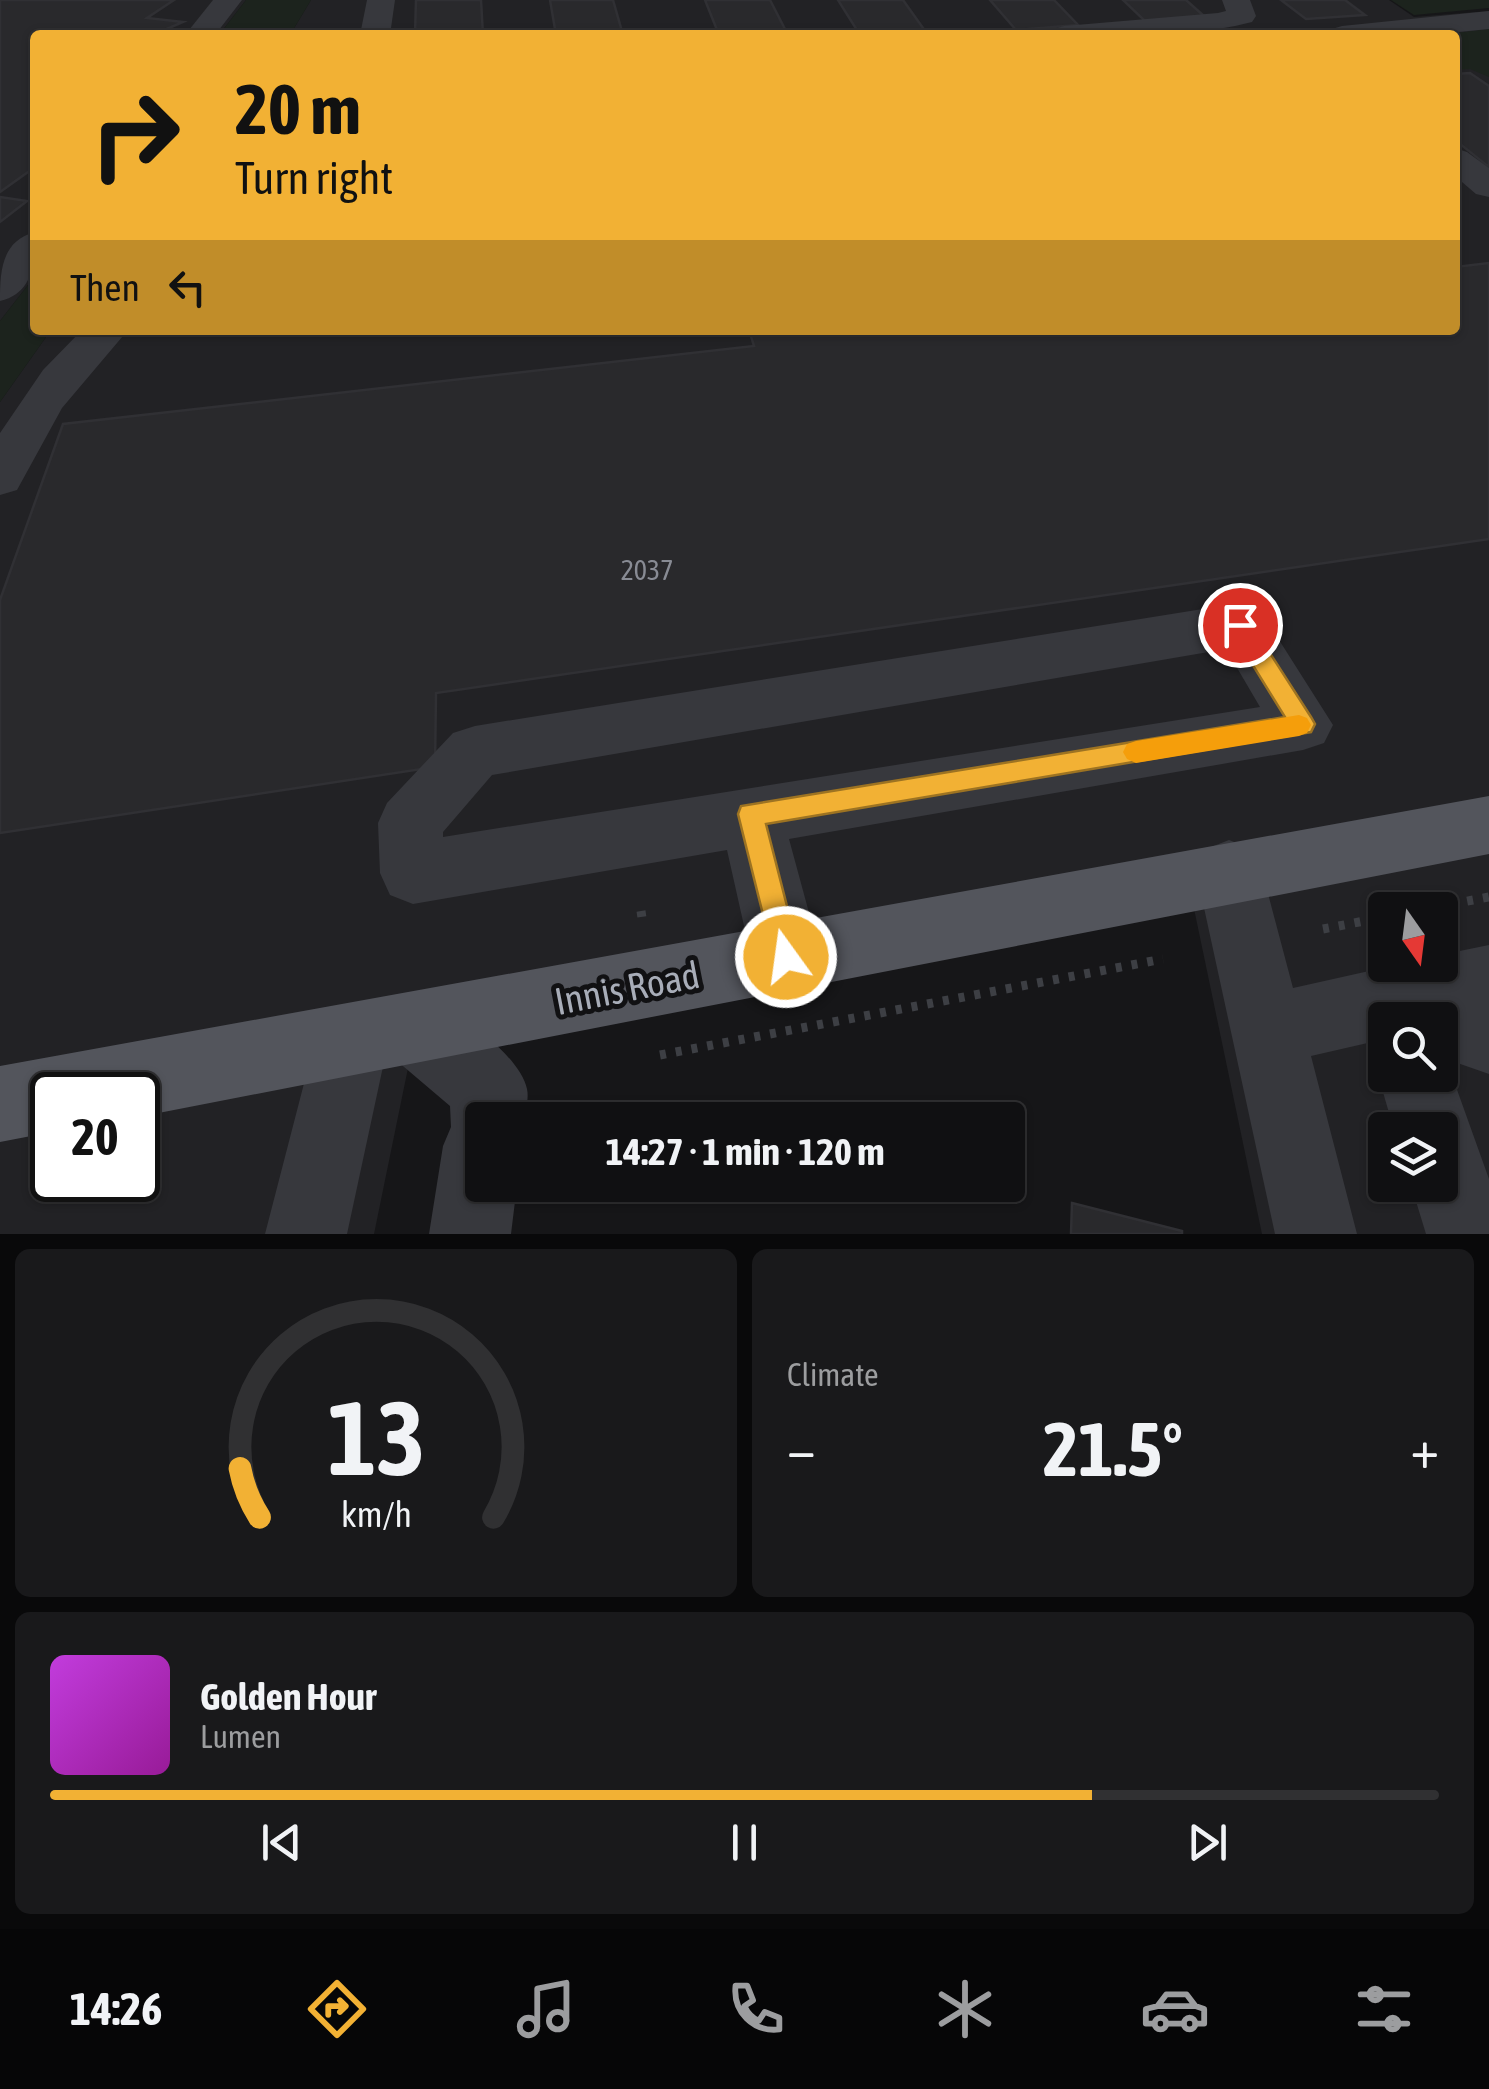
<!DOCTYPE html>
<meta charset="utf-8">
<style>
:root{--surface:#101012;--page:#19191b;--text:#f1f3f6;--muted:#9c9d9f;--line:#303032;--accent:#f2b134}
body{margin:0;font-family:"Asap Condensed",sans-serif;background:var(--page);color:var(--text);height:100vh;display:flex;flex-direction:column;font-size:38px;white-space:nowrap}
*{box-sizing:border-box;margin:0}
p{font-size:32px;color:var(--muted)}
.icon{flex:none;width:55px;height:55px;fill:none;stroke:currentColor;stroke-width:2;stroke-linecap:round;stroke-linejoin:round}
.map{position:relative;height:1234px;overflow:hidden}
.drawer{display:flex;flex-direction:column;gap:15px;padding:15px;background:#09090a;flex:1}
.drawer>*{flex:none}
.banner{position:absolute;left:30px;top:30px;width:1430px;height:305px;border-radius:10px;box-shadow:0 2px 8px #0004,0 0 0 2px var(--line);background:#f2b134;color:#111;overflow:hidden}
.needle{width:65px;rotate:166deg}
.controls{position:absolute;left:1368px;top:892px;display:grid;gap:20px}
.controls a{display:grid;place-items:center;width:90px;height:90px;border-radius:10px;background:var(--surface);box-shadow:0 2px 8px #0004,0 0 0 2px var(--line);font-size:50px}
.speed{position:absolute;left:30px;top:1072px;display:flex;gap:20px;font-size:50px;font-weight:700;text-align:center}
.speed>*{display:grid;place-content:center;width:130px;height:130px;border-radius:50%;background:var(--surface);box-shadow:0 2px 8px #0004,0 0 0 2px var(--line);line-height:1}
.speed .limit{border:5px solid #111;border-radius:15px;background:#fff;color:#111}
.pin{position:absolute;display:grid;place-items:center;width:85px;height:85px;color:#fff;margin:-42px;border:5px solid #fff;border-radius:50%;box-shadow:0 2px 10px #0007}
.me{position:absolute;width:110px;margin:-55px;rotate:346deg;stroke-linejoin:round;filter:drop-shadow(0 0 8px #0008)}
.turn{display:flex;align-items:center;gap:35px;height:210px;padding:0 40px;font-size:45px}
.turn .icon{width:130px;height:130px;stroke-width:2.5}
.turn b{display:block;font-size:70px;line-height:85px}
.then{display:flex;align-items:center;height:95px;padding:0 40px;background:#0003;gap:20px;font-size:38px}
.big{font-size:75px;font-weight:700;line-height:1.1}
.drawer .widget{flex:1;display:flex;flex-direction:column;justify-content:center;gap:15px;min-width:0;padding:0 35px;border-radius:15px;background:var(--page)}
.drawer .dial{align-items:center;gap:0}
.dial svg{height:260px;overflow:visible;fill:none;stroke:var(--line);stroke-width:7;stroke-linecap:round;text-anchor:middle}
.dial text{fill:var(--text);stroke:none}
.song{display:flex;align-items:center;gap:30px}
.cover{width:120px;height:120px;border-radius:15px;background:linear-gradient(135deg,hsl(290 70% 55%),hsl(300 70% 35%))}
.played{height:10px;border-radius:5px;background:linear-gradient(90deg,var(--accent) 75%,var(--line) 75%)}
.keys{display:flex;justify-content:space-around;direction:ltr}
.heat{display:flex;justify-content:space-between;align-items:center;font-size:55px;direction:ltr}
.drawer .tiles{flex:1;display:grid;gap:15px;grid-template-columns:1fr 1fr}
.widget:last-child{grid-column:span 2}
.trip{position:absolute;left:465px;top:1102px;width:560px;height:100px;border-radius:10px;background:var(--surface);box-shadow:0 2px 8px #0004,0 0 0 2px var(--line);font-weight:700;line-height:100px;text-align:center}
.dock{display:flex;height:160px;justify-content:space-around;align-items:center;background:#060607;color:var(--muted)}
.dock .icon{width:70px;height:70px}
.dock .on{color:var(--accent)}
.dock b{font-size:45px;color:var(--text)}
.map>svg:first-child{display:block}
.built{fill:#222225;fill-rule:evenodd}
.green{fill:#1c231d}
.building{fill:#29292c;stroke:#303034;stroke-width:2.5}
.lines{fill:none;stroke-linecap:round;stroke-linejoin:round}
.path{stroke:#3d3f44;stroke-width:9;stroke-dasharray:6 10;stroke-linecap:butt}
.minor{fill:#37383d;fill-rule:evenodd}
.major{fill:#53555c;fill-rule:evenodd}
.route{fill:#f2b134;stroke:#9d7322;stroke-width:2.5}
.slow{fill:#f59e0b}
.labels{text-anchor:middle;dominant-baseline:central;stroke-width:10;stroke-linejoin:round;paint-order:stroke}
.number-label{font-size:28px;fill:#888b94}
.near-street-label{font-size:38px;fill:#a8adb8;stroke:#111113}
</style>
<div class="map">
<svg width="1489" height="1234" viewBox="0 0 1489 1234">
<rect width="100%" height="100%" fill="#161618"/>
<path class="built" d="M0,0h246l-27,35h-184v241l-35,45z
M311,0h1078l25,17 75,-6v1223h-227l-74,-354 -772,149 -42,205h-374v-832l51,-72h1404v-295h-1165zM1385,910h55v55h-55zM1385,1020h55v55h-55zM52,1095h86v85h-86zM1385,1130h55v55h-55z"/>
<path class="green" d="M246,0h65l-21,35h-71z
M1391,0h98v8l-75,7z
M1489,29v48l-19,-8 -15,1v-35h-15z
M35,276v54h16l-51,72v-81z"/>
<path class="building" d="M0,0h174l-27,18 36,4 -30,13h-118v132l-35,25z
M416,0h65l2,35h-68z
M550,0h63l10,35h-67z
M705,0h65l18,35h-69z
M838,0h65l25,35h-68z
M990,0h64l24,25 -62,5z
M1123,0h63l18,16 -59,5z
M1281,0h64l20,15 -59,4z
M1470,73l19,13v81l-34,-27v-66z
M0,197l27,4 -27,21z
M1489,263v276l-1053,154 -1,74 -435,66v-233l63,-176 691,-78 -5,-16h706v-63z
M1072,1203l110,28v3h-111z"/>
<g class="lines">
<path class="path" d="M1420,910l69,-13
M641,911l1,7
M1323,929l62,-12
M660,1055l503,-96"/>
<path class="minor" d="M213,0h29l-27,35h-30z
M367,0h28l-5,35h-30z
M1222,0h28l6,16 -4,6c-66,17 -135,13 -203,13l5,-6 10,-3 154,-13 8,-2z
M1489,11v18l-61,6h-101l5,-6 10,-3z
M1455,148l12,4 22,16v29l-13,-3 -21,-18z
M35,232c0,30 -1,61 -35,69 0,-29 1,-60 35,-69z
M82,330h46l-66,78 -45,82 -17,5v-62l43,-63z
M1240,603l20,7 73,115 -9,18 -21,7 -514,89 32,118 -10,24 -25,10 -25,-10 -10,-24 -24,-107 -314,54 -23,-9 -10,-22 -2,-50 9,-20 66,-70 22,-7zM1226,649l34,58 -817,130v-5l49,-57z
M1229,840l23,9 10,22 31,117 103,-23h44v-10l49,-10v129l-43,-15 43,120v55h-63l-15,-49h29v-55h-46l-16,-55 7,-18v18h55v-55h-55v19l-74,17 46,178h-82l-79,-363 10,-22z
M416,993c33,13 103,59 111,96 2,9 -1,21 -3,31h-42v65h35l-6,49h-82l14,-88 8,-19 -1,-21 -60,-51 -3,-7 -40,186h-82l50,-193 11,-26 26,-11 26,11 4,9 8,-21z"/>
<path class="major" d="M1489,796v58l-1351,263v-22h-86v37l-52,10v-76z"/>
</g>
<path class="route" d="M1240,616l8,3 63,98 4,7 -4,8 -545,92 34,133 -4,10 -10,4 -10,-4 -38,-153 3,-8 544,-89 -57,-92z"/>
<path class="slow" d="M1299,715l8,3 4,7 -4,8 -8,3 -163,27 -9,-4 -4,-7 4,-8 9,-3z"/>
<g class="labels">
<g class="number-label">
<text x="647" y="570">2037</text>
</g>
<g class="near-street-label">
<text transform="translate(627 988) rotate(-11)">Innis Road</text>
</g>
</g>
</svg>
<div class="controls">
<a><svg class="needle" viewBox="-14 -14 28 28"><path d="M0-13l5 13h-10z" fill="#e53935"/><path d="M0 13l5-13h-10z" fill="#9c9d9f"/></svg></a>
<a><svg class="icon" aria-label="search" viewBox="0 0 24 24"><circle cx="10" cy="10" r="6"/><path d="M15 15l6 6"/></svg></a>
<a><svg class="icon" aria-label="layers" viewBox="0 0 24 24"><path d="M12 4l9 5-9 5-9-5zM3 14l9 5 9-5"/></svg></a>
</div>
<div class="speed"><div class="limit">20</div></div>
<div class="pin" style="left:1240px;top:625px;background:#d93025"><svg class="icon" aria-label="arrive" viewBox="0 0 24 24"><path d="M6 21V4h12l-3 4 3 4H6"/></svg></div>
<svg class="me" style="left:786px;top:957px" viewBox="-20 -20 40 40"><circle r="17" fill="#f2b134" stroke="#fff" stroke-width="3"/><path d="M0-11L8 9 0 5-8 9z" fill="#fff"/></svg>
<div class="trip">14:27 · 1 min · 120 m</div>
<div class="banner">
<div class="turn"><svg class="icon" aria-label="right" viewBox="0 0 24 24"><path d="M7 20v-9h11M14 6l5 5-5 5"/></svg><div><b>20 m</b>Turn right</div></div>
<div class="then">Then<svg class="icon" aria-label="left" viewBox="0 0 24 24"><path d="M17 20v-9H6M10 6l-5 5 5 5"/></svg></div>
</div>
</div>
<section class="drawer">
<div class="tiles">
<div class="widget dial"><svg viewBox="0 0 100 80">
<path d="M14 69A42 42 0 1 1 86 69"/>
<path d="M14 69A42 42 0 0 1 8 54" stroke="#f2b134"/>
<text x="50" y="56" font-size="32" font-weight="700">13</text>
<text x="50" y="72" font-size="11">km/h</text>
</svg></div>
<div class="widget"><p>Climate</p>
<div class="heat"><a>−</a><b class="big">21.5°</b><a>+</a></div>
</div>
<div class="widget">
<div class="song"><i class="cover"></i><div><b>Golden Hour</b><p>Lumen</p></div></div>
<div class="played"></div>
<div class="keys"><svg class="icon" aria-label="previous" viewBox="0 0 24 24"><path d="M18 5L8 12l10 7zM5 5v14"/></svg><svg class="icon" aria-label="pause" viewBox="0 0 24 24"><path d="M8 5v14M16 5v14"/></svg><svg class="icon" aria-label="next" viewBox="0 0 24 24"><path d="M6 5l10 7-10 7zM19 5v14"/></svg></div>
</div>
</div>
</section>
<nav class="dock">
<b>14:26</b>
<svg class="icon on" aria-label="directions" viewBox="0 0 24 24"><path d="M12 3l9 9-9 9-9-9zM9 14v-3h6M13 9l2 2-2 2"/></svg>
<svg class="icon" aria-label="music" viewBox="0 0 24 24"><path d="M9 18V5l10-2v13"/><circle cx="6" cy="18" r="3"/><circle cx="16" cy="16" r="3"/></svg>
<svg class="icon" aria-label="phone" viewBox="0 0 24 24"><path d="M5 4h4l2 5-3 2q2 4 5 5l2-3 5 2v4C11 20 4 13 5 4z"/></svg>
<svg class="icon" aria-label="climate" viewBox="0 0 24 24"><path d="M12 3v18M4 7l16 10M4 17L20 7"/></svg>
<svg class="icon" aria-label="car" viewBox="0 0 24 24"><path d="M5 17H2v-5l4-1 3-4h7l3 4 3 1v5h-3M9 17h6M6 11h13"/><circle cx="7" cy="17" r="2"/><circle cx="17" cy="17" r="2"/></svg>
<svg class="icon" aria-label="filters" viewBox="0 0 24 24"><path d="M4 7h16M4 17h16"/><circle cx="9" cy="7" r="2"/><circle cx="15" cy="17" r="2"/></svg>
</nav>
